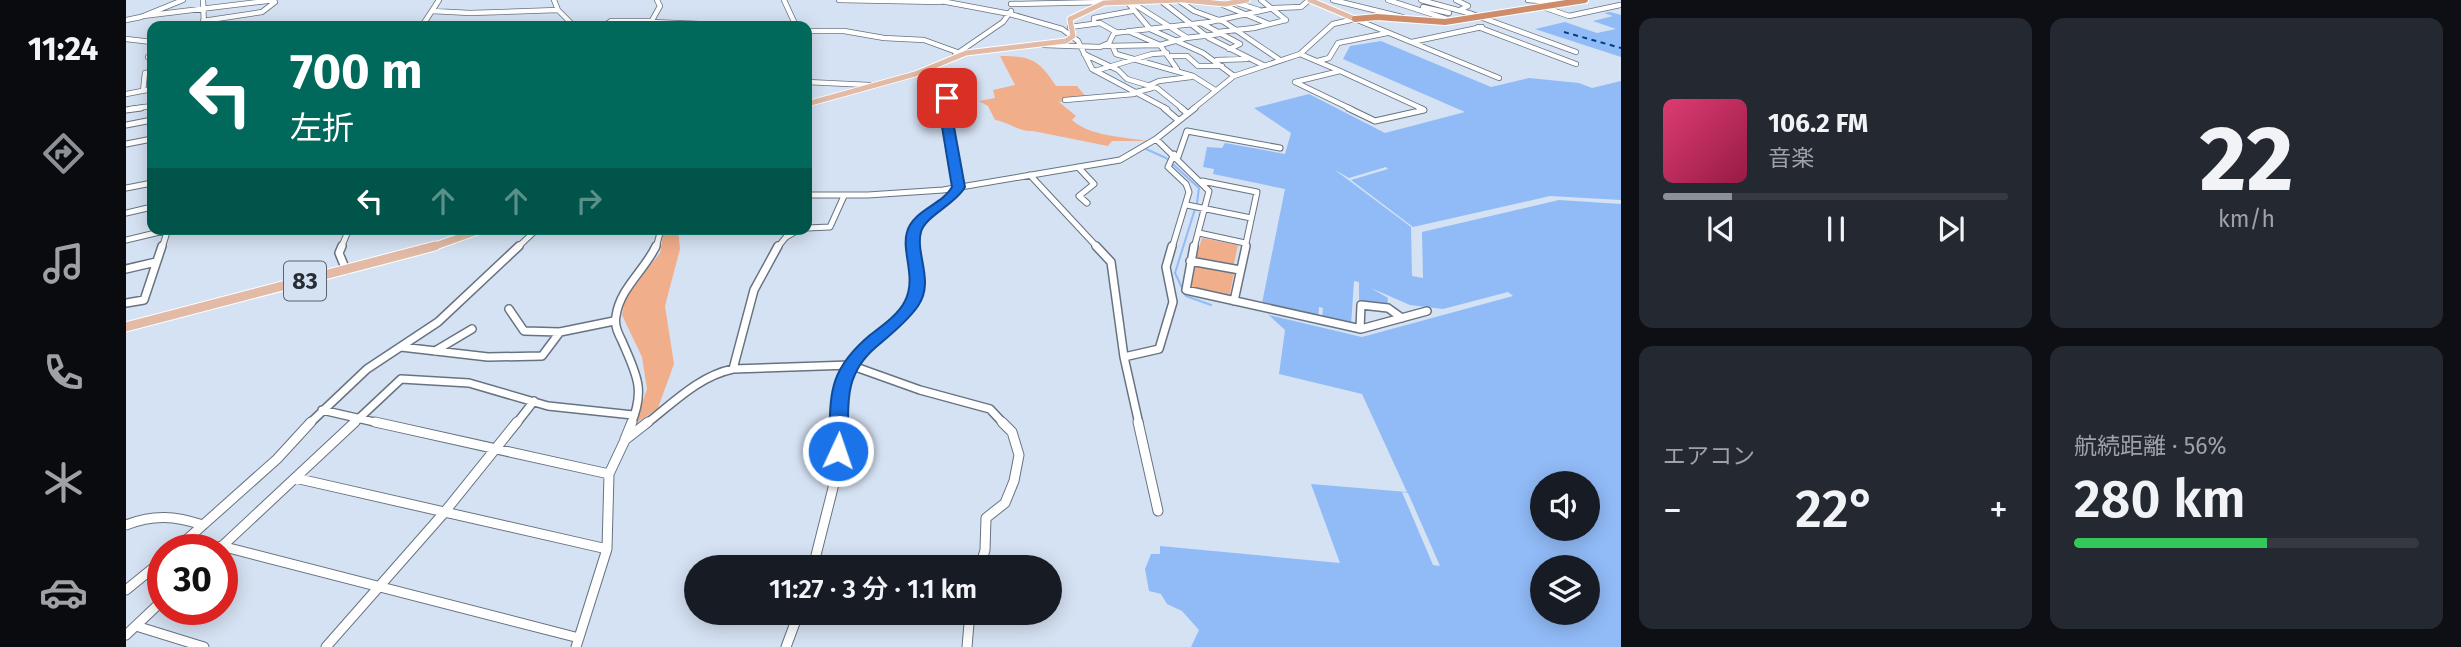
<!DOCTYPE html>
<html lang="ja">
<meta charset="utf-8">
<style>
:root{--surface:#171b24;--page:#242831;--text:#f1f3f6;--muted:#9ea1a6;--line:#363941;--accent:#8c9099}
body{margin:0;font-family:"Fira Sans","Noto Sans JP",sans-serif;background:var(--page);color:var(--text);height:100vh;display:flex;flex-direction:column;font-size:26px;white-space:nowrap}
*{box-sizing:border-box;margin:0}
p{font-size:23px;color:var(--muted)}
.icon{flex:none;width:38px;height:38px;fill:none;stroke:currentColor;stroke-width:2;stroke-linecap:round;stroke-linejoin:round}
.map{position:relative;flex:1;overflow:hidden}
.drawer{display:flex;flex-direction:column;gap:18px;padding:18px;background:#0d0f14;width:840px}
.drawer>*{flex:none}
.guide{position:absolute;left:21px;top:21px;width:665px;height:214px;border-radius:14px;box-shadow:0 4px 18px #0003;background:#00695c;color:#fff;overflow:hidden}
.buttons{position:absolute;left:1404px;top:471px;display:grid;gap:14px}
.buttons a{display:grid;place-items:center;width:70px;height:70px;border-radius:50%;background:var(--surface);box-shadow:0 4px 18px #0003;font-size:35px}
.speed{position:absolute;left:21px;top:534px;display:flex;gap:14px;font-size:35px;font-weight:700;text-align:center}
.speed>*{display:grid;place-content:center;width:91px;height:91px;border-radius:50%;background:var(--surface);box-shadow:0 4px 18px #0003;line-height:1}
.speed .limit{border:10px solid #d22;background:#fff;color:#111}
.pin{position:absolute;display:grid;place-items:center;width:60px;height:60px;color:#fff;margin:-30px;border-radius:14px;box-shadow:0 4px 10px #0006}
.me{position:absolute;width:77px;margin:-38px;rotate:3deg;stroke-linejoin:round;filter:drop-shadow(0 0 5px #0008)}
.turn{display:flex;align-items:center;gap:24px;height:147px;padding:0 28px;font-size:32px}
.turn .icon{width:91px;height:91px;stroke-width:2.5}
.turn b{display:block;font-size:49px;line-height:60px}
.lanes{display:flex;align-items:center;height:66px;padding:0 28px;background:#0003;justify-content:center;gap:35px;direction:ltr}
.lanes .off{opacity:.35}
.big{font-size:52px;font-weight:600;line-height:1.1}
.drawer .widget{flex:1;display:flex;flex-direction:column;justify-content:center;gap:10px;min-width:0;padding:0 24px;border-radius:14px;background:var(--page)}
.drawer .dial{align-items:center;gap:0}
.dial b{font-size:91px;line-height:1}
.song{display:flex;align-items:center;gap:21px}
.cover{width:84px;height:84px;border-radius:10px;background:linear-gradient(135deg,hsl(340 70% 55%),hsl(340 70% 35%))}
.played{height:7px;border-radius:4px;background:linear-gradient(90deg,var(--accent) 20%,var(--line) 20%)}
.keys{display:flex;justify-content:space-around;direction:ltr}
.heat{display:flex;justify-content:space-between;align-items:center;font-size:38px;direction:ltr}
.charge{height:10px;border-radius:5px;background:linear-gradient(90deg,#34c759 56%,var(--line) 0)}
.drawer .tiles{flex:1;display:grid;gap:18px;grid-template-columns:repeat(2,1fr)}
.trip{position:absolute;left:558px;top:555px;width:378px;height:70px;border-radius:35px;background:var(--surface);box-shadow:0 4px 18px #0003;font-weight:600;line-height:70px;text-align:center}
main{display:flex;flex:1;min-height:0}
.dock{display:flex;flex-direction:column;width:126px;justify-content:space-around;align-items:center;background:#090b0e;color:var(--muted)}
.dock .icon{width:49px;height:49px}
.dock .active{color:var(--accent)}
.dock b{font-size:32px;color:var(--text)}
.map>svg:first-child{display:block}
.green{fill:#f1ae8b}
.water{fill:#91bbf7;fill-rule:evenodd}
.pier{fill:#d5e2f3}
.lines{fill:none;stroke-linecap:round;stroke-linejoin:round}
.stream{stroke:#91bbf7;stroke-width:2}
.ferry{stroke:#043d80;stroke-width:2;stroke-dasharray:5 4.5;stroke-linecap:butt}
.minor-far3-casing{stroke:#687382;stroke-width:6}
.minor-far2-casing{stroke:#687382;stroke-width:7}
.minor-far1-casing{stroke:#687382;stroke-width:10}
.minor-casing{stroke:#687382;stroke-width:11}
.major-far2-casing{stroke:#fff;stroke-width:7}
.major-far1-casing{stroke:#fff;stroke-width:9}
.major-casing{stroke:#fff;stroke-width:11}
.highway-casing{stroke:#fff;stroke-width:8}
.minor-far3{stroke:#fff;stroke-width:4.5}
.minor-far2{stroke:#fff;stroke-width:5}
.minor-far1{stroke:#fff;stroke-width:7}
.minor{stroke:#fff;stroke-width:9}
.major-far2{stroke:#e2baa6;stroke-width:5}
.major-far1{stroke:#e2baa6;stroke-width:7}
.major{stroke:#e2baa6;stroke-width:9}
.highway{stroke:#ce8c6a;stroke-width:6}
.route{fill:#1a73e8;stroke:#114b97;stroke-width:2}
.labels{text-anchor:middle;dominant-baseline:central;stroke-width:5;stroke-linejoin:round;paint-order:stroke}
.shield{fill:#d5e2f3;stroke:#5d636d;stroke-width:2}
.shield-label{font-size:23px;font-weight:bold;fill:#292d34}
</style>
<main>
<nav class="dock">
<b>11:24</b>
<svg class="icon active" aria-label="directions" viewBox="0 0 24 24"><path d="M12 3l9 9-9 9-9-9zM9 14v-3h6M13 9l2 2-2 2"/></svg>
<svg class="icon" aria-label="music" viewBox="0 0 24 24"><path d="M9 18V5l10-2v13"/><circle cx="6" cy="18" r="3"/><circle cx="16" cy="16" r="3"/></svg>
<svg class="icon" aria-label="phone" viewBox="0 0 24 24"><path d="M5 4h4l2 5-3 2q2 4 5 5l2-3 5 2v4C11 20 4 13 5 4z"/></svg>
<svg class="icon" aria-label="climate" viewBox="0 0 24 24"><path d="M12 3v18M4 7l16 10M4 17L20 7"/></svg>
<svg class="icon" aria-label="car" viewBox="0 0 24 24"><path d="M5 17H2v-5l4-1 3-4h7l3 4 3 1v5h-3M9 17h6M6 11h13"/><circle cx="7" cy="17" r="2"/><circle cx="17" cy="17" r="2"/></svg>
</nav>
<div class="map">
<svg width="1495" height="647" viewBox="0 0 1495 647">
<rect width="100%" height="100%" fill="#d5e2f3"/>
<path class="green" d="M874,56c31,0 39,4 56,30h21l10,12 -28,4 17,14 -4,4c17,16 52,17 75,21h-35l-4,5 -75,-15c-14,1 -24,-9 -38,-11l-7,-14 -9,-5 16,-3 -2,-8 22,-5z
M538,229h14l2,20 -15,57 9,58 -16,44 -24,17 13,-36 -5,-32 -20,-42 4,-20 34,-42z
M1076,238l36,7 -5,23 -38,-7z
M1067,265l41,8 -5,25 -42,-9z"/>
<path class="water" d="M1484,12l11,3v42l-86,-28 30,-7 32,11 19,-4 -23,-8 20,-5 -9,-3z
M1255,41l110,46 38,-9 50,5 13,5 29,-7v566h-430l8,-17 -17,-19 -15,-7 -6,-10 -12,-3 -4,-22 6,-15h9v-8l180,17 -29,-79 96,8 -45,-98 -83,-20 6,-44 -24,-22 24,-119 -72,-15 1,-5 -11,-2 4,-20 15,1 3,-5 60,11 6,-21 -37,-25 55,-14 76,39 80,-21 -122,-53 7,-13zM1416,483h45v45h-45zM1416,567h45v45h-45z"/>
<path class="pier" d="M1260,167l2,2 -37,11 62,47 137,-31 71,4v4l-62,-4 -137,32 1,46 -11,-2 -1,-49 -76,-57 14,8z
M1228,281l5,1v18l28,6 1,-8 -17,-10 39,17 33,4 65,-17 5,4 -151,41 -101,-24 1,-8 56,13 1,-11 4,1 -1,11 29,6z
M1276,492l6,1 32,73 -7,-1z"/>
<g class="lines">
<path class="stream" d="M1020,149l20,9 33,30 -2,15
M1069,209l-20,64 11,23 25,9"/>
<path class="ferry" d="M1438,32l57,16"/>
<defs>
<path id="minor-far3" d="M77,0l1,26
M428,0l4,10 16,16
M658,0l12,26
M713,0l102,2
M810,0l74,14 52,15 16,12 14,28 75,40
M1052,0l16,11 30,11 56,38
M1085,0l58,24
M1102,0l31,10
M1207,0l69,17
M1262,0l65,21
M1295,0l51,14 104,38
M1330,0l12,6 -8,4
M1402,0l37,3
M1035,1l48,37 54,27
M885,4l97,-2
M1003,4l21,25 53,24 31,23
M1008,4l52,33
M1297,7l26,6
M1417,7l26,9 51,-11
M306,11l38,2 88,-3
M17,16l124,-15
M0,20l15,-3 42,-17
M77,21l59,-9 13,-10 -8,-2
M525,22l98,4
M968,23v-5l38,-7
M1075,23l39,21 -11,5
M524,24l10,-18 -3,-6
M144,26h3
M296,26l17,-26
M478,26l7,-5h41
M944,27l30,-4 16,9
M1352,27l98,37
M681,31h37l40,7 40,2 33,12
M1002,31l32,14 17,24
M1092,32l36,-4 32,-8 -25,-20
M0,39l26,3
M1286,42l70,-15
M918,45l56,2 9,-4 5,-10 96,-11 64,-14 27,-1 8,-7
M978,46l56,-1 26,-7 34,-4
M987,47l3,7 77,22 22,14
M958,54l34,16 9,9 30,9 26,21
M1174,54l40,17
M829,55l48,-33 8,-11
M1044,56h17l11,10h24
M22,57h4
M1091,60l30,-1
M1192,61l11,-3 9,-15 49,-10
M800,70l6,19 16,10v10
M969,71l57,-17 15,-1
M681,82l62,3
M17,91l2,-18 7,-1
M1007,93l19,-5 -2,-3 9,-4 32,-4
M0,94l26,-5
M939,100l69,-6
M4,109l22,-3
M1067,109l41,-33 66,-22 33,-30 22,-5 144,59
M1225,109l-56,-27 45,-11 83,38"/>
<path id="minor-far2" d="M1038,108l14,12
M1055,108l6,5
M1222,108l27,13 49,-11 -5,-2
M0,110l15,-2
M0,125l26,-5
M1030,139l53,52 -15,57
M0,144l26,-5
M1052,157l9,-26 93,17
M952,167l16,17 -15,12 8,7
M904,175l68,73
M1076,181l55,11 -12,56
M0,188l26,-5
M681,195h61l75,-5 177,-30 36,-21 39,-31
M1061,205l64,13
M0,213l26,-6
M681,228l23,-1 14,-31
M1073,233l46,10
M0,240l42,-10
M36,248l6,-19
M215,248l8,-19
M391,248l20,-19
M530,248l5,-19
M651,248l9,-11 14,-8
M786,248c-1,-34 31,-37 47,-61l-11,-61v-18
M1046,248l17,-56 -3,-8 -18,-17 6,-13"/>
<path id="minor-far1" d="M216,246l-3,7 7,17
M970,246l15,16 13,95
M1068,246l-8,44 175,39 66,-18
M1064,261l50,9
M0,269l30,-7
M1108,301l12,-55
M0,303l18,-3 18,-54
M383,309l15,22 36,1 54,-11
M1234,329l1,-24 27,3 14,10
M275,347l87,10 54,-1 18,-24
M309,351l37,-22
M607,369l21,-79 24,-44
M196,410l61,14
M183,424l58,-55 71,-47 81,-76
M227,424l48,-45 68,4 79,23 85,9
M390,424l18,-23
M505,424c15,-35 5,-50 -9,-83 -4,-8 -8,-16 -6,-25 4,-28 29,-46 40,-70
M520,424c27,-21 53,-48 87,-55l117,-4 70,25 70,19 14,15
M712,424c1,-59 14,-64 55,-99 10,-8 20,-18 23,-30 5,-16 -2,-33 -4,-49
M1013,424l-15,-67 35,-8 14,-47 -7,-35 6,-21"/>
<path id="minor" d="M249,422l234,52
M1012,422l20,89
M499,439l7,-17
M169,478l312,71
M0,525c28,-11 49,-9 77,0
M95,546l358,92
M49,550l102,-91 34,-37
M92,550l137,-128
M687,567l22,-87 3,-58
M854,567l5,-17 1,-32 19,-15 9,-22 5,-26 -7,-23 -10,-10
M0,590l37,-30
M10,626l68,21
M0,635l37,-35
M200,647l117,-133 74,-92
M450,647l31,-98 2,-75 16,-34 23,-18
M660,647l13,-35
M841,647l3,-35"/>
<path id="major-far2" d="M1057,0l42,4 22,-4
M1184,0l45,19
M681,104l108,-30 51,-21 100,-12 7,-5 -3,-17 34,-16 76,-3"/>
<path id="major-far1" d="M304,248l53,-19"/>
<path id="major" d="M0,327l309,-81"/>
<path id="highway" d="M1229,19l22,-2 68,5 140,-22"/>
</defs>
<use href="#minor-far3" class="minor-far3-casing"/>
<use href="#minor-far2" class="minor-far2-casing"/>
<use href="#minor-far1" class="minor-far1-casing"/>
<use href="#minor" class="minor-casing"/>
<use href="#major-far2" class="major-far2-casing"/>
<use href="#major-far1" class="major-far1-casing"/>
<use href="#major" class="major-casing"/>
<use href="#highway" class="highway-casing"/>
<use href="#minor-far3" class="minor-far3"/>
<use href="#minor-far2" class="minor-far2"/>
<use href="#minor-far1" class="minor-far1"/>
<use href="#minor" class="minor"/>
<use href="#major-far2" class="major-far2"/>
<use href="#major-far1" class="major-far1"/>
<use href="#major" class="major"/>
<use href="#highway" class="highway"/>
</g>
<path class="route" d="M821,94l5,4 2,29 11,60c-9,17 -40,29 -44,45 -6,22 14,49 -3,74 -11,16 -28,29 -42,41 -35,30 -27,62 -28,104l-3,5h-13l-3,-5c2,-54 -4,-78 41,-116 12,-9 28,-20 35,-34 12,-24 -4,-49 2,-69 6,-22 35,-27 45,-45l-10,-60 -1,-29z"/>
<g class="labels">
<rect class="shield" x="158" y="261.5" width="42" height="39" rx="5"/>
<g class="shield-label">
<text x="179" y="281">83</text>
</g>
</g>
</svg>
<div class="buttons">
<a><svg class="icon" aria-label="sound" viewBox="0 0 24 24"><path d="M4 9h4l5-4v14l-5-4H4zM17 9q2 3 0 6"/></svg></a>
<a><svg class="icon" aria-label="layers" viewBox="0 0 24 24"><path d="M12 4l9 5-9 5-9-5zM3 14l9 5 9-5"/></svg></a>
</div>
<div class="speed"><div class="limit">30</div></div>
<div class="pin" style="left:821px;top:98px;background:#d93025"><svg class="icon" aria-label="arrive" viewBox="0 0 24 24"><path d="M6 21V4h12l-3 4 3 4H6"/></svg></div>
<svg class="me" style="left:712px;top:451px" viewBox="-20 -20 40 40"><circle r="17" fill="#1a73e8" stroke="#fff" stroke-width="3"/><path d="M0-11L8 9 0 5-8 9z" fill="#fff"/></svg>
<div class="trip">11:27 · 3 分 · 1.1 km</div>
<div class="guide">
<div class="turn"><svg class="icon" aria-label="left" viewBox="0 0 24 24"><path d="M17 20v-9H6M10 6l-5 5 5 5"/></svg><div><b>700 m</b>左折</div></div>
<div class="lanes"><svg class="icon" aria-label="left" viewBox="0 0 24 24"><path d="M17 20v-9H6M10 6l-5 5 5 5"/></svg><svg class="icon off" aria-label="ahead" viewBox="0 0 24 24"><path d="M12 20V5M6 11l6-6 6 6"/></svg><svg class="icon off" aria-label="ahead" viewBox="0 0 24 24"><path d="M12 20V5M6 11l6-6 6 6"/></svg><svg class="icon off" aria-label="right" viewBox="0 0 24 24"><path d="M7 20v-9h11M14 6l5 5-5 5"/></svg></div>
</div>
</div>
<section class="drawer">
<div class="tiles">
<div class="widget">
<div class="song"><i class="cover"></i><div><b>106.2 FM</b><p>音楽</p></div></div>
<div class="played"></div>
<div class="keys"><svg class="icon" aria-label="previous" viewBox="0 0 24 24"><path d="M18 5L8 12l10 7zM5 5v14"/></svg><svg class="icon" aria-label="pause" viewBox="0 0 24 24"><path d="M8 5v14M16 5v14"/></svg><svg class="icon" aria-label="next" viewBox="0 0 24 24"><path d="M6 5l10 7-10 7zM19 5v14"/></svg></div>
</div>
<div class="widget dial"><b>22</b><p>km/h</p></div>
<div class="widget"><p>エアコン</p>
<div class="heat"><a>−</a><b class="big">22°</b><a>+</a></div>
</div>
<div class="widget"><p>航続距離 · 56%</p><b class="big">280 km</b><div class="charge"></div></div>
</div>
</section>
</main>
